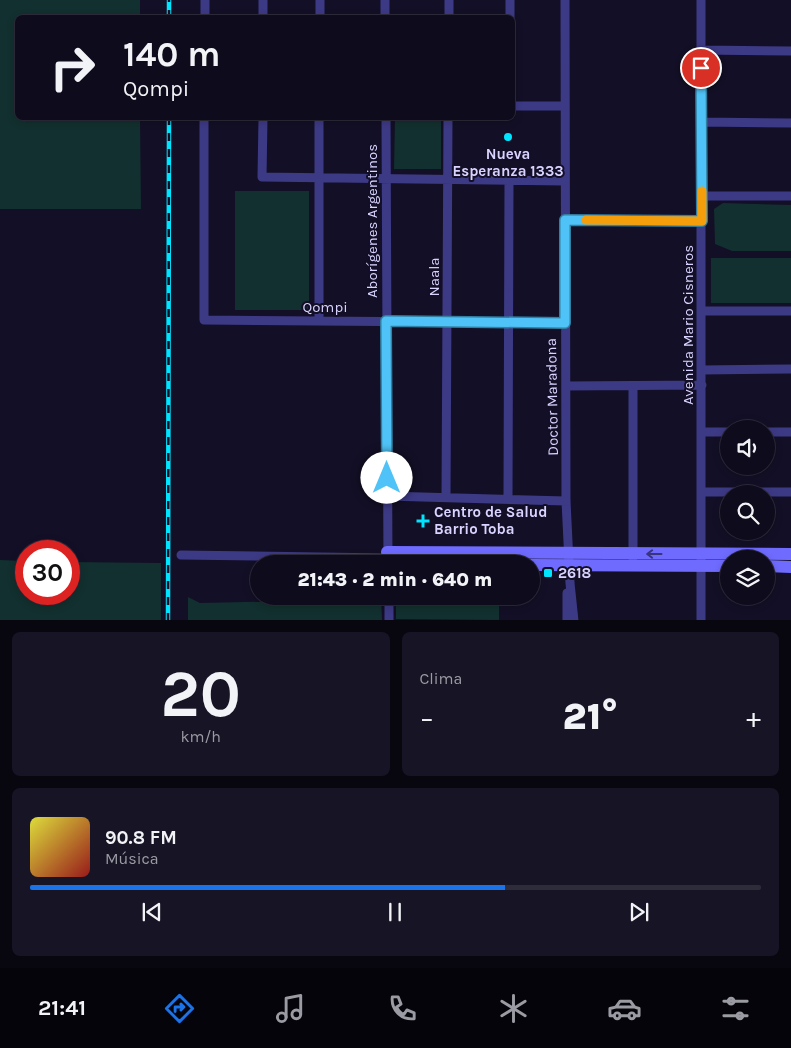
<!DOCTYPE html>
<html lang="es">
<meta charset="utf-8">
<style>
:root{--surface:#0e0b1c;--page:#171425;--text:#f1f3f6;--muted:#9b9ba3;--line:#2e2b3b;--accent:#1a73e8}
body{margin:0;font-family:Karla,sans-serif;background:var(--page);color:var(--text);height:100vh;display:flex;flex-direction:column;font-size:19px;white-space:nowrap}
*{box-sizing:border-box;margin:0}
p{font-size:16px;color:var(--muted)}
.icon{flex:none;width:28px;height:28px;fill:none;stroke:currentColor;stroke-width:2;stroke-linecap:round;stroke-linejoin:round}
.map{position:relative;height:620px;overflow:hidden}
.drawer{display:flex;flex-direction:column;gap:12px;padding:12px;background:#08060f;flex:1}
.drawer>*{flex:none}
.top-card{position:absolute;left:15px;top:15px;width:500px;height:105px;border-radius:8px;box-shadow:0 2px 8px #0003,0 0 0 1px var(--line);background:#0e0b1c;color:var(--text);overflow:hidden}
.tools{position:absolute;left:720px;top:420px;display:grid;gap:10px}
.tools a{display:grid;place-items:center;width:55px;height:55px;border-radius:50%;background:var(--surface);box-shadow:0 2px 8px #0003,0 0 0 1px var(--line);font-size:25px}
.speed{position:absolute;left:15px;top:540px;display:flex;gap:10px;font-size:25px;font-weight:700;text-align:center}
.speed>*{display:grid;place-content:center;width:65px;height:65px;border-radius:50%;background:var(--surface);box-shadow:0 2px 8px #0003,0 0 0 1px var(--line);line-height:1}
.speed .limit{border:8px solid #d22;background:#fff;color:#111}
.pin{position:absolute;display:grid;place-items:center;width:42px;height:42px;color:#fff;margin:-21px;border:2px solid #fff;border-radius:50%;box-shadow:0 1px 5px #0007}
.me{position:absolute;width:55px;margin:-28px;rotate:0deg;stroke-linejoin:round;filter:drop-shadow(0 0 4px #0008)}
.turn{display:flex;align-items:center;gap:18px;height:105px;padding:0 25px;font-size:22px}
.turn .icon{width:65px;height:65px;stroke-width:2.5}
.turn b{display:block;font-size:35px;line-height:42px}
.big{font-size:38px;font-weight:800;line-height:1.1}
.drawer .card{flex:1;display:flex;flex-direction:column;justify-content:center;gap:8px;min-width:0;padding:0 18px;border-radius:8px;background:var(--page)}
.drawer .dial{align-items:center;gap:0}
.dial b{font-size:65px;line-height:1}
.song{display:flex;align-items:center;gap:15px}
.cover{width:60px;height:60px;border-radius:8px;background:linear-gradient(135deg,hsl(60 70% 55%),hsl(0 70% 35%))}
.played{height:5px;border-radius:2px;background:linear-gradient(90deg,var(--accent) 65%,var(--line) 65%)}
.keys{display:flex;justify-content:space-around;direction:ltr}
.heat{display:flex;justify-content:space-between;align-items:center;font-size:28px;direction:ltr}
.drawer .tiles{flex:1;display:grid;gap:12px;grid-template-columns:1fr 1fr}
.card:last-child{grid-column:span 2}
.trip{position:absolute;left:250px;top:555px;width:290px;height:50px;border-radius:25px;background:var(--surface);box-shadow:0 2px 8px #0003,0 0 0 1px var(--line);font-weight:800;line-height:50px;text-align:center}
.dock{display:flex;height:80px;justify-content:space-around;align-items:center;background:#06040b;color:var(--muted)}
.dock .icon{width:35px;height:35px}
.dock .current{color:var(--accent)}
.dock b{font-size:22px;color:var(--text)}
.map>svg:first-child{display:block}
.green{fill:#12302f}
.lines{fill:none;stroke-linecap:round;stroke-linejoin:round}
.street{stroke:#3d3a85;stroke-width:9}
.secondary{stroke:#6f6bff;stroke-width:12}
.rail-casing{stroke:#00e5ff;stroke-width:4.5}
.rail{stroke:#130f26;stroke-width:2.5;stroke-dasharray:8;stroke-linecap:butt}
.oneway{stroke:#38347d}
.route-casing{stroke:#337fa1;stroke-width:12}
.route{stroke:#4fc3f7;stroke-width:9}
.slow{stroke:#f59e0b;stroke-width:9}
.poi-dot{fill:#00e5ff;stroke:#130f26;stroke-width:2}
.labels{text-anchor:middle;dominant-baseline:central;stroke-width:4;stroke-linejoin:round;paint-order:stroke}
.poi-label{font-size:15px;font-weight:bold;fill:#d9d4ff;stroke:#130f26;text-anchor:start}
.street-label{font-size:15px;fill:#d9d4ff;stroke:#130f26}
</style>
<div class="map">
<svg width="791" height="621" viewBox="0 0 791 621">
<rect width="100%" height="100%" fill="#130f26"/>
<path class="green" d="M0,0h140v17l-122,1v100h122l1,91h-141z
M395,118h46v51h-47z
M235,191h74v119h-74z
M723,203l68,2v46h-59l-17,-7 -1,-35z
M711,258h80v45h-80z
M0,560l26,1v33h43v-32l92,1v57h-161z
M381,596l1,24h-194v-23l12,6 146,-3z
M396,596h103v24l-103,-1z"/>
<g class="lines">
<path class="street" d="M385,0v18
M565,0l1,501 4,82 4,38
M205,18v-18
M263,18v-18
M320,18v-18
M449,18v-18
M510,18v-18
M701,50l90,1
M512,106h52
M204,118v202l361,3
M263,118l-1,59 302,4
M386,118l2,446
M702,122l89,1
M702,196h89
M565,220l137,1
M702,311h89
M319,321v-203
M702,370l89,-1
M566,386l136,-1
M633,386v172
M702,432h27
M766,432h25
M702,492h89
M387,496l179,5
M446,497l2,-379
M508,498l1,-317
M181,555l207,3
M389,596v25
M567,621v-28
M701,621v-621"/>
<path class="secondary" d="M387,552l404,2
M531,565l198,1
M766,566l25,1"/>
<defs>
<path id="rail" d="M169,18v-18
M168,621l1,-503"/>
</defs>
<use href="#rail" class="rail-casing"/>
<use href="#rail" class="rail"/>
</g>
<defs><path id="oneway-shaft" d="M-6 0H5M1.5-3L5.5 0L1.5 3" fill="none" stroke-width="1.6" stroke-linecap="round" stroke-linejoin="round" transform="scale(1.25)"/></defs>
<use class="oneway" href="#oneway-shaft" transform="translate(654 554) rotate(-180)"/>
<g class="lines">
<defs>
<path id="route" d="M387,478l-1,-157 179,2v-103l137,1 -1,-153"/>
</defs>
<use href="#route" class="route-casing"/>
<use href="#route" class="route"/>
<path class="slow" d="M586,220l116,1v-30"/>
</g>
<g class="poi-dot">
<circle cx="508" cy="137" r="5"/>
<path d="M420.5 513.5h5v5h5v5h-5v5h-5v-5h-5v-5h5z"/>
<rect x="543" y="568" width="10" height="10" rx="2.5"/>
</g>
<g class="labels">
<g class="poi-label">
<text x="508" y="154" text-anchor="middle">Nueva<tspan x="508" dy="17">Esperanza 1333</tspan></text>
<text x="434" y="512">Centro de Salud<tspan x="434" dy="17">Barrio Toba</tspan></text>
<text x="558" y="573">2618</text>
</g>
<g class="street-label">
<text transform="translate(372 221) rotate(-90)">Aborígenes Argentinos</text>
<text transform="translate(434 277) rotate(-90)">Naala</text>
<text x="325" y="307">Qompi</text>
<text transform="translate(688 325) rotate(-90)">Avenida Mario Cisneros</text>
<text transform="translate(552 397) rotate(-91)">Doctor Maradona</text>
</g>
</g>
</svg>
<div class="tools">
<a><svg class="icon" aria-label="sound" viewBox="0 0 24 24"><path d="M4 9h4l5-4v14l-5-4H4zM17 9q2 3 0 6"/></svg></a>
<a><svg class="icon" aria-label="search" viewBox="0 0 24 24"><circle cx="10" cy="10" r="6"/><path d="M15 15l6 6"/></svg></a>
<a><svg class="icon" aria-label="layers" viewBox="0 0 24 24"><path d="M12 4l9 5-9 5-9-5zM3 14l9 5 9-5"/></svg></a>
</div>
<div class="speed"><div class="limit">30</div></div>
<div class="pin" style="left:701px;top:68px;background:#d93025"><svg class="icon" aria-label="arrive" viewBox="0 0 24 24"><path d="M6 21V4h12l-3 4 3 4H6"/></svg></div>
<svg class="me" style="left:387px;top:478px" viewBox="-20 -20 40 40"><circle r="19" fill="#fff"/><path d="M0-13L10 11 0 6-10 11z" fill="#4fc3f7"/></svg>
<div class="trip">21:43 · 2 min · 640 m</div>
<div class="top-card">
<div class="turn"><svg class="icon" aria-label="right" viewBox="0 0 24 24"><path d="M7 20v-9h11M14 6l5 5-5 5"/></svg><div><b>140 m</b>Qompi</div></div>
</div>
</div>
<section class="drawer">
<div class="tiles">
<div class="card dial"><b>20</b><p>km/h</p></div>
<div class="card"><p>Clima</p>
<div class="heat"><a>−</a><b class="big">21°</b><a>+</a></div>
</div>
<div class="card">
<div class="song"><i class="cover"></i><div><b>90.8 FM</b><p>Música</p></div></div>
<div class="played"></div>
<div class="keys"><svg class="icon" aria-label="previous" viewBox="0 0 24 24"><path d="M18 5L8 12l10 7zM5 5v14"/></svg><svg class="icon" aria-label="pause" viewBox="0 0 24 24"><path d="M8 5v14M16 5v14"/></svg><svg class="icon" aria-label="next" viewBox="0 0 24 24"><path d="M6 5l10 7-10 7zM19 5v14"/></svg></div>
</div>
</div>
</section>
<nav class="dock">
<b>21:41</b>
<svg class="icon current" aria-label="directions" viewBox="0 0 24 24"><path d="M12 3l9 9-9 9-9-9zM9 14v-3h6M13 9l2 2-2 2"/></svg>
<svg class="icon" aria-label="music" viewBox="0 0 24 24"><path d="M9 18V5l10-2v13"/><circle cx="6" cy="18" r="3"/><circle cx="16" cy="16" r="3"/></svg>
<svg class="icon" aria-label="phone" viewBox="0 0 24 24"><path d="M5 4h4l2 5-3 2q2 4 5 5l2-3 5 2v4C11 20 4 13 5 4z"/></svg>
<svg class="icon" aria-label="climate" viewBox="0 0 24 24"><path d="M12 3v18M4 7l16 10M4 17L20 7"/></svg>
<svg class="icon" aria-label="car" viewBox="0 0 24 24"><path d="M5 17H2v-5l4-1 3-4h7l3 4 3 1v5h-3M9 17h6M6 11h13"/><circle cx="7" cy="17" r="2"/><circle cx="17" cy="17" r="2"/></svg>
<svg class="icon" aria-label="filters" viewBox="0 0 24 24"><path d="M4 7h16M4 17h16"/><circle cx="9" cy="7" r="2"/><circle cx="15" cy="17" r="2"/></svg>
</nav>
